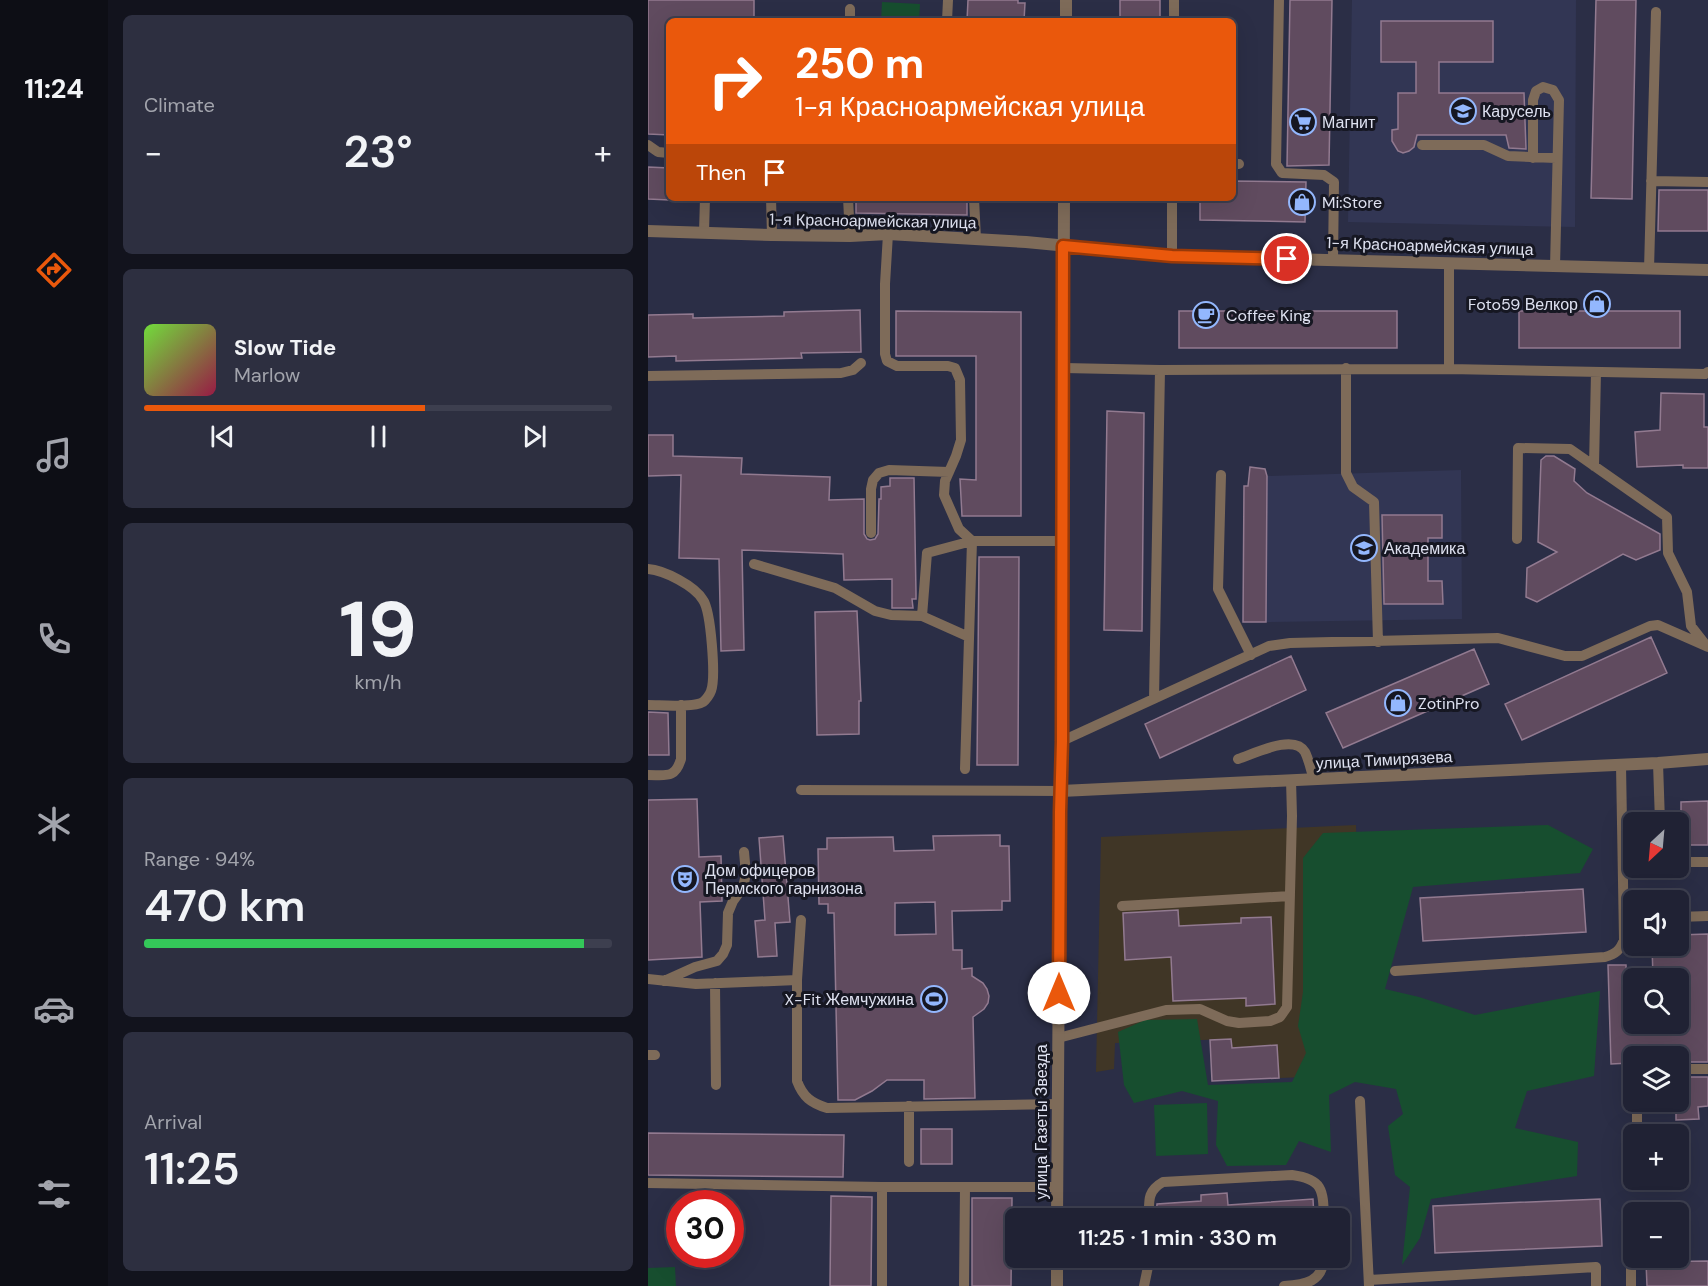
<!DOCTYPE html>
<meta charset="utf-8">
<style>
:root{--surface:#202234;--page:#2d2f40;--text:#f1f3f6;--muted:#a2a4ac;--line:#3d3f4f;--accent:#ea580c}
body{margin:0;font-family:"DM Sans",sans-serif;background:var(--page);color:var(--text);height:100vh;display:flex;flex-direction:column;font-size:22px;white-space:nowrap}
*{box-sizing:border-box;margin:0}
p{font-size:20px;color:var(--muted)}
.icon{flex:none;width:33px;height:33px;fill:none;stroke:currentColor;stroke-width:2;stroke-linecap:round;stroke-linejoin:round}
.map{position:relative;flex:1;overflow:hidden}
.panel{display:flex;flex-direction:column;gap:15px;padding:15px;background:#12131d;width:540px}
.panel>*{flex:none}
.banner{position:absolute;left:18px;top:18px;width:570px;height:183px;border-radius:9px;box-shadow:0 6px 24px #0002,0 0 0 2px var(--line);background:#ea580c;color:#fff;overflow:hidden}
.needle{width:39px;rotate:206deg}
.controls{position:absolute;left:975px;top:812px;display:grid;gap:12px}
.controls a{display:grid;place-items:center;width:66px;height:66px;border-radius:9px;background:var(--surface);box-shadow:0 6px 24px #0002,0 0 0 2px var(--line);font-size:30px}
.speed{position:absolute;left:18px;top:1190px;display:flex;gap:12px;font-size:30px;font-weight:700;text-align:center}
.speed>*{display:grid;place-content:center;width:78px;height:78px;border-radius:50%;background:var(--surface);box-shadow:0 6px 24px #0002,0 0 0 2px var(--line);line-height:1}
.speed .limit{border:9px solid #d22;background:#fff;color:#111}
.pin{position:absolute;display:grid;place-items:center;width:51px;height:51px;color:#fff;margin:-26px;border:3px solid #fff;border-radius:50%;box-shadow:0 2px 6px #0007}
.me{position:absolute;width:66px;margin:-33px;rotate:0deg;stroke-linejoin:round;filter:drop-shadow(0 0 4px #0008)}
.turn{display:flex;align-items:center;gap:21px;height:126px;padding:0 30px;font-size:27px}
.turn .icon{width:78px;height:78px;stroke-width:2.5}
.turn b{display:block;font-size:42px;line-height:51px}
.then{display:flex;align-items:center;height:57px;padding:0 30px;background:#0003;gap:12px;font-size:22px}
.big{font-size:45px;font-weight:600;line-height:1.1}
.panel .card{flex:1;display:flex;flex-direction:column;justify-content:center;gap:9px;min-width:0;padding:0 21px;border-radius:9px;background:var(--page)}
.panel .dial{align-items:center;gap:0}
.dial b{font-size:78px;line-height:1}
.song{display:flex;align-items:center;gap:18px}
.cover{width:72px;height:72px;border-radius:9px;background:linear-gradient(135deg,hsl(100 70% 55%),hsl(340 70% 35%))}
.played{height:6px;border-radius:3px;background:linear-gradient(90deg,var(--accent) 60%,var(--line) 60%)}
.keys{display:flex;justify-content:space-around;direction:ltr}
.heat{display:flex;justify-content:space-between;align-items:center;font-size:33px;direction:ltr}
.charge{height:9px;border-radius:4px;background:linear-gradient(90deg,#34c759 94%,var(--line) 0)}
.trip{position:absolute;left:357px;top:1208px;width:345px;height:60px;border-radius:9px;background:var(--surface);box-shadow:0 6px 24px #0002,0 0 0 2px var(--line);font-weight:600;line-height:60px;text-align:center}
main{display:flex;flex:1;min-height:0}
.menu{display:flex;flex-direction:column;width:108px;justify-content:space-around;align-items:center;background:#0d0e15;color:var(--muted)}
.menu .icon{width:42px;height:42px}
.menu .current{color:var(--accent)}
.menu b{font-size:27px;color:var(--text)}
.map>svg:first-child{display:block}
.built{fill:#323654}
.medical{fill:#403626}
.green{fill:#174e2f}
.building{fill:#604b5f;stroke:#927a90;stroke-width:1.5;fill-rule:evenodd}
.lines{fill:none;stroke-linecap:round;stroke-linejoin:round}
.lane{stroke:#7e6b59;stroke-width:10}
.street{stroke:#7e6b59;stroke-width:12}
.route-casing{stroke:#983908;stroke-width:15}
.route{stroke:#ea580c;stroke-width:10}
.labels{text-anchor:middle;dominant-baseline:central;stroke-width:6;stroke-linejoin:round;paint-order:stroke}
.poi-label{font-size:16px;fill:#dee1f0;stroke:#161722;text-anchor:start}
.street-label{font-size:16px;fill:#dee1f0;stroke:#161722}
</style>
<main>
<nav class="menu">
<b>11:24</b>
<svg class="icon current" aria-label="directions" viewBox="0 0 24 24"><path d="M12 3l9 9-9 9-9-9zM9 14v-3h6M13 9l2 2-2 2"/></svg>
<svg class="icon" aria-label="music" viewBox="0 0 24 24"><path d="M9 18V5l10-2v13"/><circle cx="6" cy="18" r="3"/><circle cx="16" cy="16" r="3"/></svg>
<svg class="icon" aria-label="phone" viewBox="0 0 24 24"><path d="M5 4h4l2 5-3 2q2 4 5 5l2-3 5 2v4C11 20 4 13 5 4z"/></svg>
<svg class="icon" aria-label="climate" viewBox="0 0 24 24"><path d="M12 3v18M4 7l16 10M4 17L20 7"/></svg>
<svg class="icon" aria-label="car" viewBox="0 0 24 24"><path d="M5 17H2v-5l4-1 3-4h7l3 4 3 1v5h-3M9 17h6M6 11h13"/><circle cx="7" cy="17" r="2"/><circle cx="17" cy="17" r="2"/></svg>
<svg class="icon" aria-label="filters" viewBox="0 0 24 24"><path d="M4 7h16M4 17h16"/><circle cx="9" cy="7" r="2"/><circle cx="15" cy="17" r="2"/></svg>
</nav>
<section class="panel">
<div class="card"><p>Climate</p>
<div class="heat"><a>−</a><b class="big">23°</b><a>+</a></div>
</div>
<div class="card">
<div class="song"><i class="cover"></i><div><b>Slow Tide</b><p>Marlow</p></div></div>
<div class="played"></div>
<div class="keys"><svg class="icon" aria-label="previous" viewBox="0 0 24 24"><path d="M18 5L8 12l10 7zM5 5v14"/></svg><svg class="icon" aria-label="pause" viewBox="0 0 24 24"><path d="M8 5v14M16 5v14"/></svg><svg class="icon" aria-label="next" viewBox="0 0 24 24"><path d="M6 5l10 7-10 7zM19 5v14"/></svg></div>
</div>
<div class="card dial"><b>19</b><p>km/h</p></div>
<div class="card"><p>Range · 94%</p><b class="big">470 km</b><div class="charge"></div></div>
<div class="card"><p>Arrival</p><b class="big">11:25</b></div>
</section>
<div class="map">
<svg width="1060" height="1286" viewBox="0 0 1060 1286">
<rect width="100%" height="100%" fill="#2b2e46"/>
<path class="built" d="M704,0h224l-1,227 -227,-5z
M813,470l1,149 -196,3 1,-146z"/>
<path class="medical" d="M708,825l5,250 -82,3 -2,-32 -45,2 -1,-9 -116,4 -1,26 -18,3 5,-235z"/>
<path class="green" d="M234,2l38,2 -1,17h-38z
M900,825l45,24 -13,24 -167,14 -28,102 34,8 56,18 125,-24 -6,85 -67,15 -12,37 63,14 -1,34 -146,23 -11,39 -18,27 8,-78 -15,-12 -7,-49 15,-12 -7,-25 -41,-7 -26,13 2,57 -32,-11 -13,24 -59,1 -11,-21 2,-44 -36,-10 -48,12 -10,-18 -6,-53 27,-12 52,-1 11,66 84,-3 14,-29 -8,-27 5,-34v-134l20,-25z
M559,1103l1,51 -52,2 -2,-51z
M27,1267l1,19h-28v-18z"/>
<path class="building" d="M0,0h106v18l-25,-1v4h-60v114l-21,-1z
M320,0h50v3h7l-1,18h-57z
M472,0h40v21h-40z
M642,0h42l-3,165 -42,1z
M948,0h40l-4,199 -41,-1z
M733,21h112v41h-54v31h85l2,56 -17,-1 -3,-13h-89l-3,12 -5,4 -6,2 -5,-2 -6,-10v-11l6,-1v-36h18v-31h-35z
M0,167l21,1v32l-21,-1z
M585,181l73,1 -1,40 -105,-2v-22h33z
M1011,190h49v41h-50z
M208,198h111v17l-111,-2z
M212,310l1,42 -60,1 1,5 -126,3v-5l-28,1v-42l45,-1v4l91,-2v-4z
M248,311l125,1v204h-59l-2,-37 16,1v-124h-80z
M531,311h218v37h-218z
M871,311h161v37h-161z
M1013,393l43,1v33h4v41h-25v-3l-46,2 -2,-35 25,-2z
M459,411l37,2 -2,218 -38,-1z
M0,435h25v21l69,2 -1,16 89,3 -1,23 35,-1v35l3,5 3,1 5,-1 3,-5 1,-35h2v-12l9,-1v-8h24l2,115v6h-4l1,9h-21v-29l-48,1 -1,-26 -101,-4 2,100 -23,1 -2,-92 -40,-1 2,-83 -33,1z
M898,456h8l21,13 -1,12 13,12 73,41v16l-24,10 -13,-6 -86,48 -11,-5 1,-29 30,-16 -19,-10 3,-82z
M602,467l15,2 2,7 -1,146h-23l1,-136h4z
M734,515h60v23h-14v43h14l1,23h-59z
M331,557h40l-1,208h-41z
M209,611l4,90h-2v33l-42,1 -2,-123z
M1003,637l16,36 -145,67 -17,-36z
M826,649l15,35 -146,64 -17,-35z
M643,656l15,34 -146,68 -15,-34z
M0,712l20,1 1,42h-21z
M49,799l2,58 22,-1 1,45 -22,1 2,55 -54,3v-160z
M1060,801v44h-27v-43z
M352,835v11h9l1,55h-8v9l-50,1 1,39h9v19l10,-1v8l11,7 4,6 2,7 -1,7 -4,6 -11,8 2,81 -51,1v-19h-37l-15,11 -17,9h-17l-4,-187h-6v-9h-9l-1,-55h9v-11l66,-1 1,14 40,-1 -1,-14zM287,902l1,32 -41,1v-32z
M135,836l7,86 -15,1 2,33 -19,1 -3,-36 10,-1 -6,-82z
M935,889l3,43 -163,9 -3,-43z
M530,910l1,16 62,-3v-5l30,-1 4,87 -29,2v-8l-73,3 -2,-44 -46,3 -2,-47z
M1060,934v128h-30v-6h-48v7l-19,1 -3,-99h18l2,58h50v-45h-25l-1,-33h26v-10z
M583,1039l1,9 45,-3 2,33 -67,3 -2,-41z
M1030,1077h30v29l-10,1 1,12 -23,1v-19h2z
M273,1129h31v35h-31z
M0,1133l196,2 -1,42 -195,-2z
M579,1193l1,12 85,-6 1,19h-158l1,-14 44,-3v-6z
M183,1196l41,1 -1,89h-41z
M324,1198h40l-1,88h-39z
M952,1199l2,47 -167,7 -2,-47z
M1060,1261v25h-61l-1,-24z"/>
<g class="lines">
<path class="lane" d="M631,0l-3,164 6,9 42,2 10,7 -1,78
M202,21v-12
M299,21l1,-21
M526,21v-21
M0,145l10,7 11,1
M774,145h62l24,11 48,2
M885,158v-58l3,-9 7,-4 10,3 6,10 -4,167
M585,164h6
M1003,181l57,1
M123,198l1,37
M200,198l2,38
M326,198l2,41
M56,232l1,-34
M240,234l-3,50v70l2,7 10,5h51l7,2 5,12 1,60 -5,16 -11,25 -1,14 15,34 13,12h91
M524,256v-58
M801,264v105
M1001,269l7,-257
M416,368l96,2 289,-1 256,5 3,-2
M698,368v105l7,14 21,15 4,140
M0,376l193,-3 12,-3 8,-7
M946,466l2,-94
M573,475l-3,114 33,66
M223,533v-44l2,-9 6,-7 10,-3 60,2
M869,539l1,-91 52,1 97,68 1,36 19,39 4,34 14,18
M106,564l81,24 40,23 16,4 31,1 47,21
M0,569c16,1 47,17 55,31 8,11 13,78 8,91 -1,3 -5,9 -8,11 -10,6 -42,3 -55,3
M274,616l5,-63 45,-12 -7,228
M506,699l6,-329
M414,741l207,-95 21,-3 208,-5 67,18h17l68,-30 8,-1 50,22
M590,759c16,-5 56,-26 67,-7 4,8 6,19 9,27
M1010,763l2,59
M0,775c18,0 27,4 33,-16v-54
M153,790l260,1
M1030,862h30
M474,906l168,-10
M1030,917l30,-1
M153,920l-4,60v101c6,16 14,22 30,27l231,-4
M747,971l210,-14c11,-3 15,-7 19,-17l-3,-175
M0,979l48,5 101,-4
M16,981l31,-14 22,-6 6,-7 4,-9 1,-32 5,-12 10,-14 3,-13 -2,-22
M67,983l1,102
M410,1038l108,-28 34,-1 27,12 12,2 31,-2 10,-4 7,-10 5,-191 -1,-36
M0,1055h7
M1030,1069h30
M712,1101l9,185
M989,1101v33
M261,1106v56
M0,1183l234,4h175
M501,1218c0,-17 -2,-27 14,-36l129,-7c31,4 31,15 32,43
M721,1280l227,-13v19
M234,1286v-99
M316,1286l1,-99
M496,1286l6,-29
M636,1286c21,-1 39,-4 40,-29
M983,1286v-43"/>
<path class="street" d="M418,21v-21
M0,231l124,4 78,1 38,-2 138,8 146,14 536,14
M413,791l597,-28 50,-4
M409,1218l3,-406 2,-71 2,-543
M409,1286v-29"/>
</g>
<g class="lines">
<defs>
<path id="route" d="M411,993l1,-181 2,-71 1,-495 109,10 115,3"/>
</defs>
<use href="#route" class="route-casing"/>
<use href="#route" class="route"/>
</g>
<defs>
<symbol id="school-ring" viewBox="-11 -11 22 22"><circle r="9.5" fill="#161722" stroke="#93b7fd" stroke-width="1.5"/><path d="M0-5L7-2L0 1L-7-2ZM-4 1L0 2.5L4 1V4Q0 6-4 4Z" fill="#93b7fd"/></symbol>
<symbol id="supermarket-ring" viewBox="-11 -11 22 22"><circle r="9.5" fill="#161722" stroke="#93b7fd" stroke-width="1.5"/><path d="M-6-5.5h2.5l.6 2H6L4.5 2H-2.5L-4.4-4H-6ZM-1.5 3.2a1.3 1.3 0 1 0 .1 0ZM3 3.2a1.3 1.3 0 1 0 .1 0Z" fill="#93b7fd"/></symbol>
<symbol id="shop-ring" viewBox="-11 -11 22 22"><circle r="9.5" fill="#161722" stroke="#93b7fd" stroke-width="1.5"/><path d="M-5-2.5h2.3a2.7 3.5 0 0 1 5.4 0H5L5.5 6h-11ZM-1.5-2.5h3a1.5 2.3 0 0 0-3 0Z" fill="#93b7fd"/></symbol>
<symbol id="cafe-ring" viewBox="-11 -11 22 22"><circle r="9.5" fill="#161722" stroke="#93b7fd" stroke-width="1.5"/><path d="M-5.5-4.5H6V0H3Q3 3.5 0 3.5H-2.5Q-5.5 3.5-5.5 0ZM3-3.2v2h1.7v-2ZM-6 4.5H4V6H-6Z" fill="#93b7fd"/></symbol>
<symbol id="theatre-ring" viewBox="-11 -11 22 22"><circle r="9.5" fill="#161722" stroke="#93b7fd" stroke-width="1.5"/><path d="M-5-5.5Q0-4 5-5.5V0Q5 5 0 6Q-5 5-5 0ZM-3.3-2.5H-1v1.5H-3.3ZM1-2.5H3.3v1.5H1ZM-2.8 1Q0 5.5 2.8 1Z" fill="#93b7fd"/></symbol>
<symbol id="stadium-ring" viewBox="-11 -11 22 22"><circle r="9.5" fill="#161722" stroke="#93b7fd" stroke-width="1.5"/><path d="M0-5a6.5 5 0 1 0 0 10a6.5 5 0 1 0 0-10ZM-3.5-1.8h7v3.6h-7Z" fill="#93b7fd"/></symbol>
</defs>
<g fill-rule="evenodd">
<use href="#school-ring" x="800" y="96" width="30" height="30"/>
<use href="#supermarket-ring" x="640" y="107" width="30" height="30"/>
<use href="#shop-ring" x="639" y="187" width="30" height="30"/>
<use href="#shop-ring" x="934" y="289" width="30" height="30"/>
<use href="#cafe-ring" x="543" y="300" width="30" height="30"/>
<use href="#school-ring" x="701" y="533" width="30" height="30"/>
<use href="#shop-ring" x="735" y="688" width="30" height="30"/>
<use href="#theatre-ring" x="22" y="864" width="30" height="30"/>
<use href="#stadium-ring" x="271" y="984" width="30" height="30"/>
</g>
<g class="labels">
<g class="poi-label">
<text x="834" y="111">Карусель</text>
<text x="674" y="122">Магнит</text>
<text x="674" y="202">Mi:Store</text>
<text x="930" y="304" text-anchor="end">Foto59 Велкор</text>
<text x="578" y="315">Coffee King</text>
<text x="736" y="548">Академика</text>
<text x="770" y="703">ZotinPro</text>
<text x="57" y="870">Дом офицеров<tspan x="57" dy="18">Пермского гарнизона</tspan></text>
<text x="266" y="999" text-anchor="end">X-Fit Жемчужина</text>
</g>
<g class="street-label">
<text transform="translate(225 221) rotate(1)">1-я Красноармейская улица</text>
<text transform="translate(782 246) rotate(2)">1-я Красноармейская улица</text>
<text transform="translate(736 760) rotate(-3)">улица Тимирязева</text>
<text transform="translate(393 1122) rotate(-90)">улица Газеты Звезда</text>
</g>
</g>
</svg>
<div class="controls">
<a><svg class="needle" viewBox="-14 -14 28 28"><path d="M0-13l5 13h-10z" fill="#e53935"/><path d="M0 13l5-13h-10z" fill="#a2a4ac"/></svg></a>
<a><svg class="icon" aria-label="sound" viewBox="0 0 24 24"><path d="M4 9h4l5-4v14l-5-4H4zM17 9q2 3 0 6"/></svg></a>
<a><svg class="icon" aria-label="search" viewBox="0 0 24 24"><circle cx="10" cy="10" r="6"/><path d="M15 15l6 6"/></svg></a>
<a><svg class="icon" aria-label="layers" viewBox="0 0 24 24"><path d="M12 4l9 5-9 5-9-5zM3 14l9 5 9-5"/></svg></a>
<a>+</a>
<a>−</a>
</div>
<div class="speed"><div class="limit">30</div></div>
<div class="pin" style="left:639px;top:259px;background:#d93025"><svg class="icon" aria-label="arrive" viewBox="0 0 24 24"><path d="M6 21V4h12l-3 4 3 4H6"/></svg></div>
<svg class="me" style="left:411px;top:993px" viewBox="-20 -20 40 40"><circle r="19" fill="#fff"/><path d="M0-13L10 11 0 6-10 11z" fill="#ea580c"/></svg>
<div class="trip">11:25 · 1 min · 330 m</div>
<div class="banner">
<div class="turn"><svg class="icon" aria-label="right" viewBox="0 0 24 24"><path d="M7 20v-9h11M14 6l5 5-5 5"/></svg><div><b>250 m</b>1-я Красноармейская улица</div></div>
<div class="then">Then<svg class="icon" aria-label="arrive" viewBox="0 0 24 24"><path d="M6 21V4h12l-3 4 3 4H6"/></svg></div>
</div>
</div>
</main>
